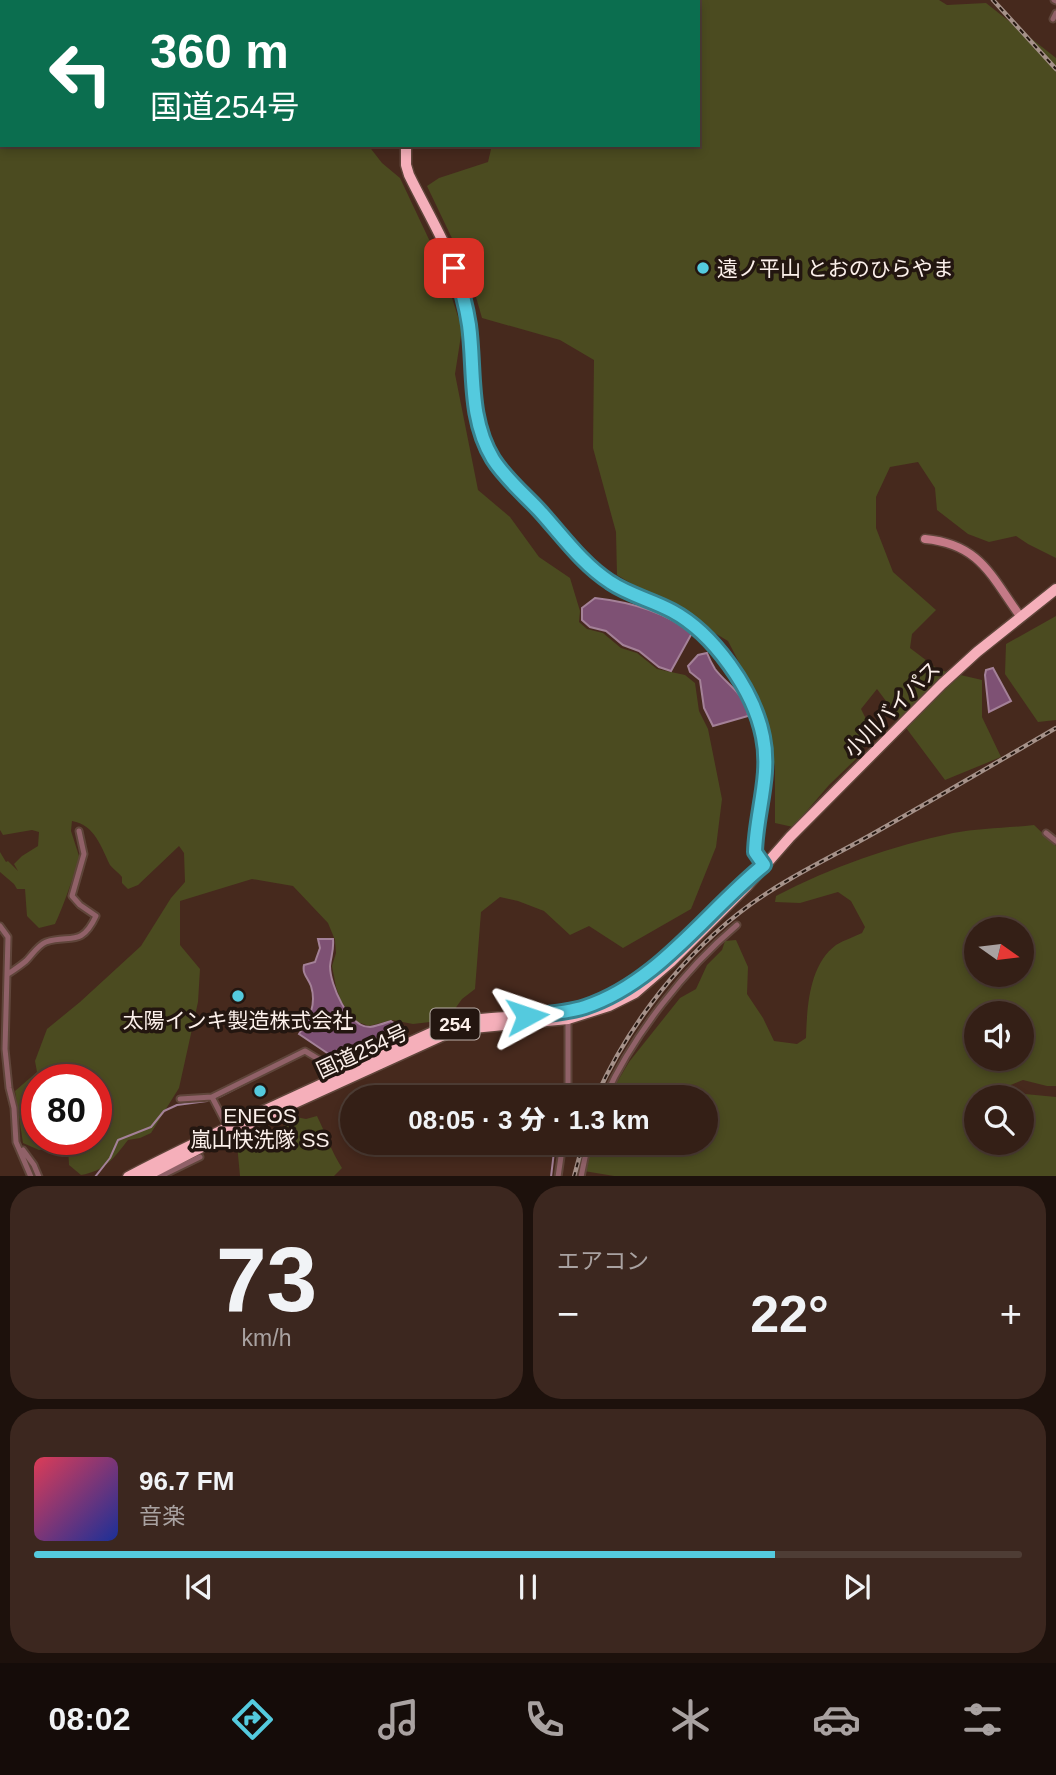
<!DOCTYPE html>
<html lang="ja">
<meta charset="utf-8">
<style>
:root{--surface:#341f16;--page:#3c271f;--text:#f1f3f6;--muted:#a9a2a1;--line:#4e3d35;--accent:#54cade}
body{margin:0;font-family:Helvetica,"Noto Sans JP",sans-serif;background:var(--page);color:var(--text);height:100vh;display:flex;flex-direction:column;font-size:26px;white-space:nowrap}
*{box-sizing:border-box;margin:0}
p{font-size:23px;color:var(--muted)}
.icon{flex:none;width:38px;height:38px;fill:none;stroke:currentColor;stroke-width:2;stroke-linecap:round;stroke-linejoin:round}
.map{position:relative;height:1176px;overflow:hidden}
.drawer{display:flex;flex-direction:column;gap:10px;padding:10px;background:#1d110c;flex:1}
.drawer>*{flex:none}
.guide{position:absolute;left:0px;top:0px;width:700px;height:147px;box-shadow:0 4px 10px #0003,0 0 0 2px var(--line);background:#0b6e4f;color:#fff;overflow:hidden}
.needle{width:46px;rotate:104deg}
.fabs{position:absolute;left:964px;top:917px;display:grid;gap:14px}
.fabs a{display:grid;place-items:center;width:70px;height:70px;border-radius:50%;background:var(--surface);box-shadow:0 4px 10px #0003,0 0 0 2px var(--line);font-size:35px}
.speed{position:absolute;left:21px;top:1064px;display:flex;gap:14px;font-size:35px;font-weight:700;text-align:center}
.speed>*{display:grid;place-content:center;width:91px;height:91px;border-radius:50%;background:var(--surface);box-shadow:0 4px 10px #0003,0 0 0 2px var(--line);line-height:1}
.speed .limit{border:10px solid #d22;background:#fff;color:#111}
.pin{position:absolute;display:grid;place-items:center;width:60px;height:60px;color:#fff;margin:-30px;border-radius:14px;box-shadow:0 4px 10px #0006}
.me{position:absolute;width:77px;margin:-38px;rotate:85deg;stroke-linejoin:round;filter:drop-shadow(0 0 5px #0008)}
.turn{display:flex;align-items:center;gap:24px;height:147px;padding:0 35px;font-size:32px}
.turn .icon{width:91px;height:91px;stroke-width:2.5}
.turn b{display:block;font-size:49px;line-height:60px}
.big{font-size:52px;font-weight:800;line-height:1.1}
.drawer .widget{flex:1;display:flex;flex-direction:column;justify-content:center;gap:10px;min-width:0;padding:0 24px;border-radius:28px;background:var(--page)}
.drawer .dial{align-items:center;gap:0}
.dial b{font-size:91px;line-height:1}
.song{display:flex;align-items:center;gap:21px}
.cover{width:84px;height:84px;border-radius:10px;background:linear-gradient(135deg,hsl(350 70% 55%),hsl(230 70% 35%))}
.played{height:7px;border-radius:4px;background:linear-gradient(90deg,var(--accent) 75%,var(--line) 75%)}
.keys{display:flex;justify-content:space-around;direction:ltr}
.heat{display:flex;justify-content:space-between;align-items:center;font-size:38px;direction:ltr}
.drawer .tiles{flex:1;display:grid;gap:10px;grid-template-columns:1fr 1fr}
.widget:last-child{grid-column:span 2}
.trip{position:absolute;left:340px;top:1085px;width:378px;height:70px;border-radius:35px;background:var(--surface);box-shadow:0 4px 10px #0003,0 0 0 2px var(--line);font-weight:800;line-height:70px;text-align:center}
.menu{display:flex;height:112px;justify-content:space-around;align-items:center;background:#150c09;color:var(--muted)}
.menu .icon{width:49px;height:49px}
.menu .selected{color:var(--accent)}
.menu b{font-size:32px;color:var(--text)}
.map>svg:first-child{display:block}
.green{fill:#4b4b20;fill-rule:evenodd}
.water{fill:#7e5174;stroke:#a48198;stroke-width:2}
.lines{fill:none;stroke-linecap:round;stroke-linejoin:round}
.stream{stroke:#a48198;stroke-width:2}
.street-casing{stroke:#5f453a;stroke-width:9}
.secondary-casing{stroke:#5f453a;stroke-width:11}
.highway-casing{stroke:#5f453a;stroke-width:13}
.street{stroke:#906168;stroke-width:5}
.secondary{stroke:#c47a87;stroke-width:8}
.highway{stroke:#f5afba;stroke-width:10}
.rail-casing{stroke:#a59189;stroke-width:4.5}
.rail{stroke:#231610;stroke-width:2;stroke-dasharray:5;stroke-linecap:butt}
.route-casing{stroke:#378390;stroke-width:18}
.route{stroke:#54cade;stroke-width:12}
.poi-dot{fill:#54cade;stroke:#231610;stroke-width:2.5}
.labels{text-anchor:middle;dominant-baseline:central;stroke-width:7;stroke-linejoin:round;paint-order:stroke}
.shield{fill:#231610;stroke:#bbafa9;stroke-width:2}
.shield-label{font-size:19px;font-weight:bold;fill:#fcf0eb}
.poi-label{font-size:21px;fill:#fcf0eb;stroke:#231610}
.street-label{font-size:21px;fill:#fcf0eb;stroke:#231610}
</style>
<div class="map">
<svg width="1056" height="1177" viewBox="0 0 1056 1177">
<rect width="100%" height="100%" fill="#46291d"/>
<path class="green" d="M0,0h545l-543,2v143h366l14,18 18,15 42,89 20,62 -7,45 23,116 32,27 29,40 31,21 10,33 -1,11 8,7 16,4 18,15 16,5 20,16 28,6 10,8 4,28 9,18 14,70 -6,48 -25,62 -68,39 -34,-22 -19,9 -26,-24 -26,-10 -18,-4 -19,15 -6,77 -13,10 -15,21 -34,4 -21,-4 -23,6 -14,-5 -14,-20 -5,-14 -4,-21 4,-13 -1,-13 -7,-17 -35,-37 -41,-7 -72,22v44l20,24 -2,33 -19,86 -28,45 -11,5 -12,2c-14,18 -23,31 -47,35l-12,-10 -1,-18 -29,3 -16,-7 -8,-52 22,-19 -2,-11 12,-32 33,-27 61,-56 30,-48 14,-16 -1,-29 -5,-7 -41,39 -10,4 -6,-6v-6c-3,-4 -9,-8 -12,-12 -9,-18 -15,-40 -38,-44l-1,10 9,28c-9,22 -15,44 -25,65l-16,4 -12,-12 -2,-27h-8l-3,-5 -14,-12v-20l6,10 2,-1 10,10 -4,-7 8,-8 16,-10 1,-14 -7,-2 -29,5 -3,-5zM37,1080h59v59h-59z
M612,0h327l8,5 39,-2 70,55v500l-28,-14 -12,-8 -27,6 -21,-8 -31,-24 -2,-22 -17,-26 -28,5 -14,30v31l17,44 43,38 -24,24 -2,14 29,22 43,10v37l19,40 -56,23 -68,-91 -16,20 12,24 -18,27 -26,25 -36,42 -18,-4v-56l-13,-60 -34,-66 -111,-66 -1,-43 -23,-84 1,-88 -34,-20 -78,-22 -12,-42 -43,-90 12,-8 49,-16 4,-17h206v-143h-87z
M1056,616v104l-18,2 -33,-48 1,-30z
M1034,825l22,21v240h-9l-24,-6 -32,13v4h-15v46h46v-46h-27l30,-3 31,3v79l-436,1 -36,-6 8,-28h113v-46h-97l21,-35 51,-64 16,-9 11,-24 15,-15 3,-9 11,-1 12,27 -1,27 16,24 11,23 23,3 9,-6c1,-31 3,-73 30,-93 8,-5 18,-8 26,-12l3,-6 -14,-26 -13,-9 -38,11 -25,-1 1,-6c55,-29 116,-50 177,-63 26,-5 54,-5 81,-8zM976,929h46v46h-46zM976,1013h46v46h-46z
M317,1116c9,18 14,35 25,52l-8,8h-94l-3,-32 45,-8 3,-13 11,-6 10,2z"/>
<path class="water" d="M595,598c35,4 69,13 97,35l-21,38 -12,-4 -20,-16 -16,-6 -17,-14 -16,-4 -8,-7v-12z
M707,653c2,5 5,11 8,16 11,15 33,27 33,47l-35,10 -9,-18 -4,-28 -10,-8 -2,-6 10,-11z
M993,668l18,33 -22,11 -4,-37 1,-5z
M318,939h15c1,12 -2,17 -3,27 0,19 18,61 40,61 7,-1 15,-4 21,-6l7,5 -43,24 -13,13 -43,-29c10,-15 18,-29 12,-48 -3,-8 -9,-12 -7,-21l11,-3 5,-14z"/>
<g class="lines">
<path class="stream" d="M219,1097l82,-41
M95,1177l15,-19 8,-18 33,-13 13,-16 13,-6 30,-4
M551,1177l4,-34"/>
<defs>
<path id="street" d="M1054,0l2,1
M1053,19l3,-6
M1046,833l10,8
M0,926l8,11 -3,112 4,39 5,20 2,34 15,35
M8,974c6,-4 12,-8 18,-13 6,-6 12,-16 20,-19 24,-8 35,6 50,-26l-16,-11 -8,-9 12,-42 -5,-23
M212,1097l15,29
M568,1097v-79
M605,1097c28,-62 80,-128 132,-172
M180,1099l32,-2 93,-46 25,15 6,11
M23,1150l11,15 5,12
M159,1177l41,-20
M558,1177l5,-34
M581,1177l7,-34"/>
<path id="secondary" d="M925,539c55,5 66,37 95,77"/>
<path id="highway" d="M597,2l2,-2
M406,145v20l3,10c20,41 46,82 56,126 12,52 -2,113 29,159 14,20 33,38 49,55 21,23 42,51 68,68 19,12 42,17 62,28 41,23 81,80 90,126 8,39 -7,77 -8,115l9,13
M128,1177c68,-36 137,-67 207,-99 36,-17 70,-34 107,-50 26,-11 56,-10 84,-12 78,-6 111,-29 165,-84
M144,1177l85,-44 217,-99 27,-6 95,-9 41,-13 26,-13 36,-31 76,-76 43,-49 152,-153 35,-32 79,-63"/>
</defs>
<use href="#street" class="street-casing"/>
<use href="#secondary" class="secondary-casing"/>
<use href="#highway" class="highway-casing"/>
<use href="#street" class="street"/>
<use href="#secondary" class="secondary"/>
<use href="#highway" class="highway"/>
<defs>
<path id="rail" d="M993,0l63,69
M596,1097c34,-75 88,-144 155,-193 39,-28 83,-48 125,-72 60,-34 120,-69 180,-104
M574,1177l9,-34"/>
</defs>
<use href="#rail" class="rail-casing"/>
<use href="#rail" class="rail"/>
</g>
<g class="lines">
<defs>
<path id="route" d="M454,268c7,19 12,37 15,57 6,45 -1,93 24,134 12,19 31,35 46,51 22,24 43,54 71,72 19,13 42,18 62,29 41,22 82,79 91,126 8,39 -7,76 -8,115l9,13c-58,47 -106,118 -179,142 -19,6 -38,7 -58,9"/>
</defs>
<use href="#route" class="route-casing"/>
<use href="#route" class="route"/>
</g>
<g class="poi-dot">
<circle cx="703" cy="268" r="7"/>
<circle cx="238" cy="996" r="7"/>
<circle cx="260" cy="1091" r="7"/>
</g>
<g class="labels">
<rect class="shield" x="430.5" y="1008.5" width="49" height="31" rx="5"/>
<g class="shield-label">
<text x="455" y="1024">254</text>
</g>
<g class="poi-label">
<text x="717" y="268" text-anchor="start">遠ノ平山 とおのひらやま</text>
<text x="238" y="1020">太陽インキ製造株式会社</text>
<text x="260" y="1115">ENEOS<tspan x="260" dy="24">嵐山快洗隊 SS</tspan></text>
</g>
<g class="street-label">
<text transform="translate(892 709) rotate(-45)">小川バイパス</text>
<text transform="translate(362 1051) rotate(-25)">国道254号</text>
</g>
</g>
</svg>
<div class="fabs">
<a><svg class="needle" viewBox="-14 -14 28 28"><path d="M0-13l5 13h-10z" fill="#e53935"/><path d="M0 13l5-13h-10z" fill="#a9a2a1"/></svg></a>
<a><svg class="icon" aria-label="sound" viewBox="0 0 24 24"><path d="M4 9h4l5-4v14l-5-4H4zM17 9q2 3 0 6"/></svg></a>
<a><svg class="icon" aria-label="search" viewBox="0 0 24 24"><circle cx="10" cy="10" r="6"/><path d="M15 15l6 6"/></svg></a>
</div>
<div class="speed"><div class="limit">80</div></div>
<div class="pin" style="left:454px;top:268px;background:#d93025"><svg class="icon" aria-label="arrive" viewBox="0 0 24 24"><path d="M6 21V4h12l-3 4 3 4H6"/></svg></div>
<svg class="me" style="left:527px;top:1016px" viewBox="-20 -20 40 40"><path d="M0-17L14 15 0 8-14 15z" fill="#54cade" stroke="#fff" stroke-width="4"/></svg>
<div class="trip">08:05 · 3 分 · 1.3 km</div>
<div class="guide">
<div class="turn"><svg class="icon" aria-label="left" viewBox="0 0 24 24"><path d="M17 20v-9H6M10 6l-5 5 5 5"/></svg><div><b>360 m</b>国道254号</div></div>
</div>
</div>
<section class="drawer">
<div class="tiles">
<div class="widget dial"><b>73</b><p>km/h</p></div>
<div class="widget"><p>エアコン</p>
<div class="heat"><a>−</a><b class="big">22°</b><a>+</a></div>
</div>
<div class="widget">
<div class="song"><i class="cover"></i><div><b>96.7 FM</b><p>音楽</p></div></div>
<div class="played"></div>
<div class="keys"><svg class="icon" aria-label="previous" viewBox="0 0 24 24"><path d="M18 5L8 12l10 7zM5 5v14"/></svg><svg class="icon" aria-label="pause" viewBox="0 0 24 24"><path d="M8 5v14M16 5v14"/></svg><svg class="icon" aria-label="next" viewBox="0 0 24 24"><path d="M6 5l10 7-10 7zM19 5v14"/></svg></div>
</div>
</div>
</section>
<nav class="menu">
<b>08:02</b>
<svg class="icon selected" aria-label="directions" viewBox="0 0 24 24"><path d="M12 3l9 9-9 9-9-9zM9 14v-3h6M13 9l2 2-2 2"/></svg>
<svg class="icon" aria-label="music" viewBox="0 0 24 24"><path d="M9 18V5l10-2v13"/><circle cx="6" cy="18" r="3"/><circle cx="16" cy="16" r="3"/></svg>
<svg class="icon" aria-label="phone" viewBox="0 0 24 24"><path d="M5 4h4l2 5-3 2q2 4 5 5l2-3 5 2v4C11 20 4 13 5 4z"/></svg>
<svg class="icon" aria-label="climate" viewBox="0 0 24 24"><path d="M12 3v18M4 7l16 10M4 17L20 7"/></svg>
<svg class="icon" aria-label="car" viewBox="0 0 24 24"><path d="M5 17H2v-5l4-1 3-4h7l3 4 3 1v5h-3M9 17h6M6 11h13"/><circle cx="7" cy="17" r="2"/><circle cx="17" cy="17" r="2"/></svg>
<svg class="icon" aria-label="filters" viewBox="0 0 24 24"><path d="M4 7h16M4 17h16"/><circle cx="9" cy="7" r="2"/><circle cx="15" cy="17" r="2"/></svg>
</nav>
